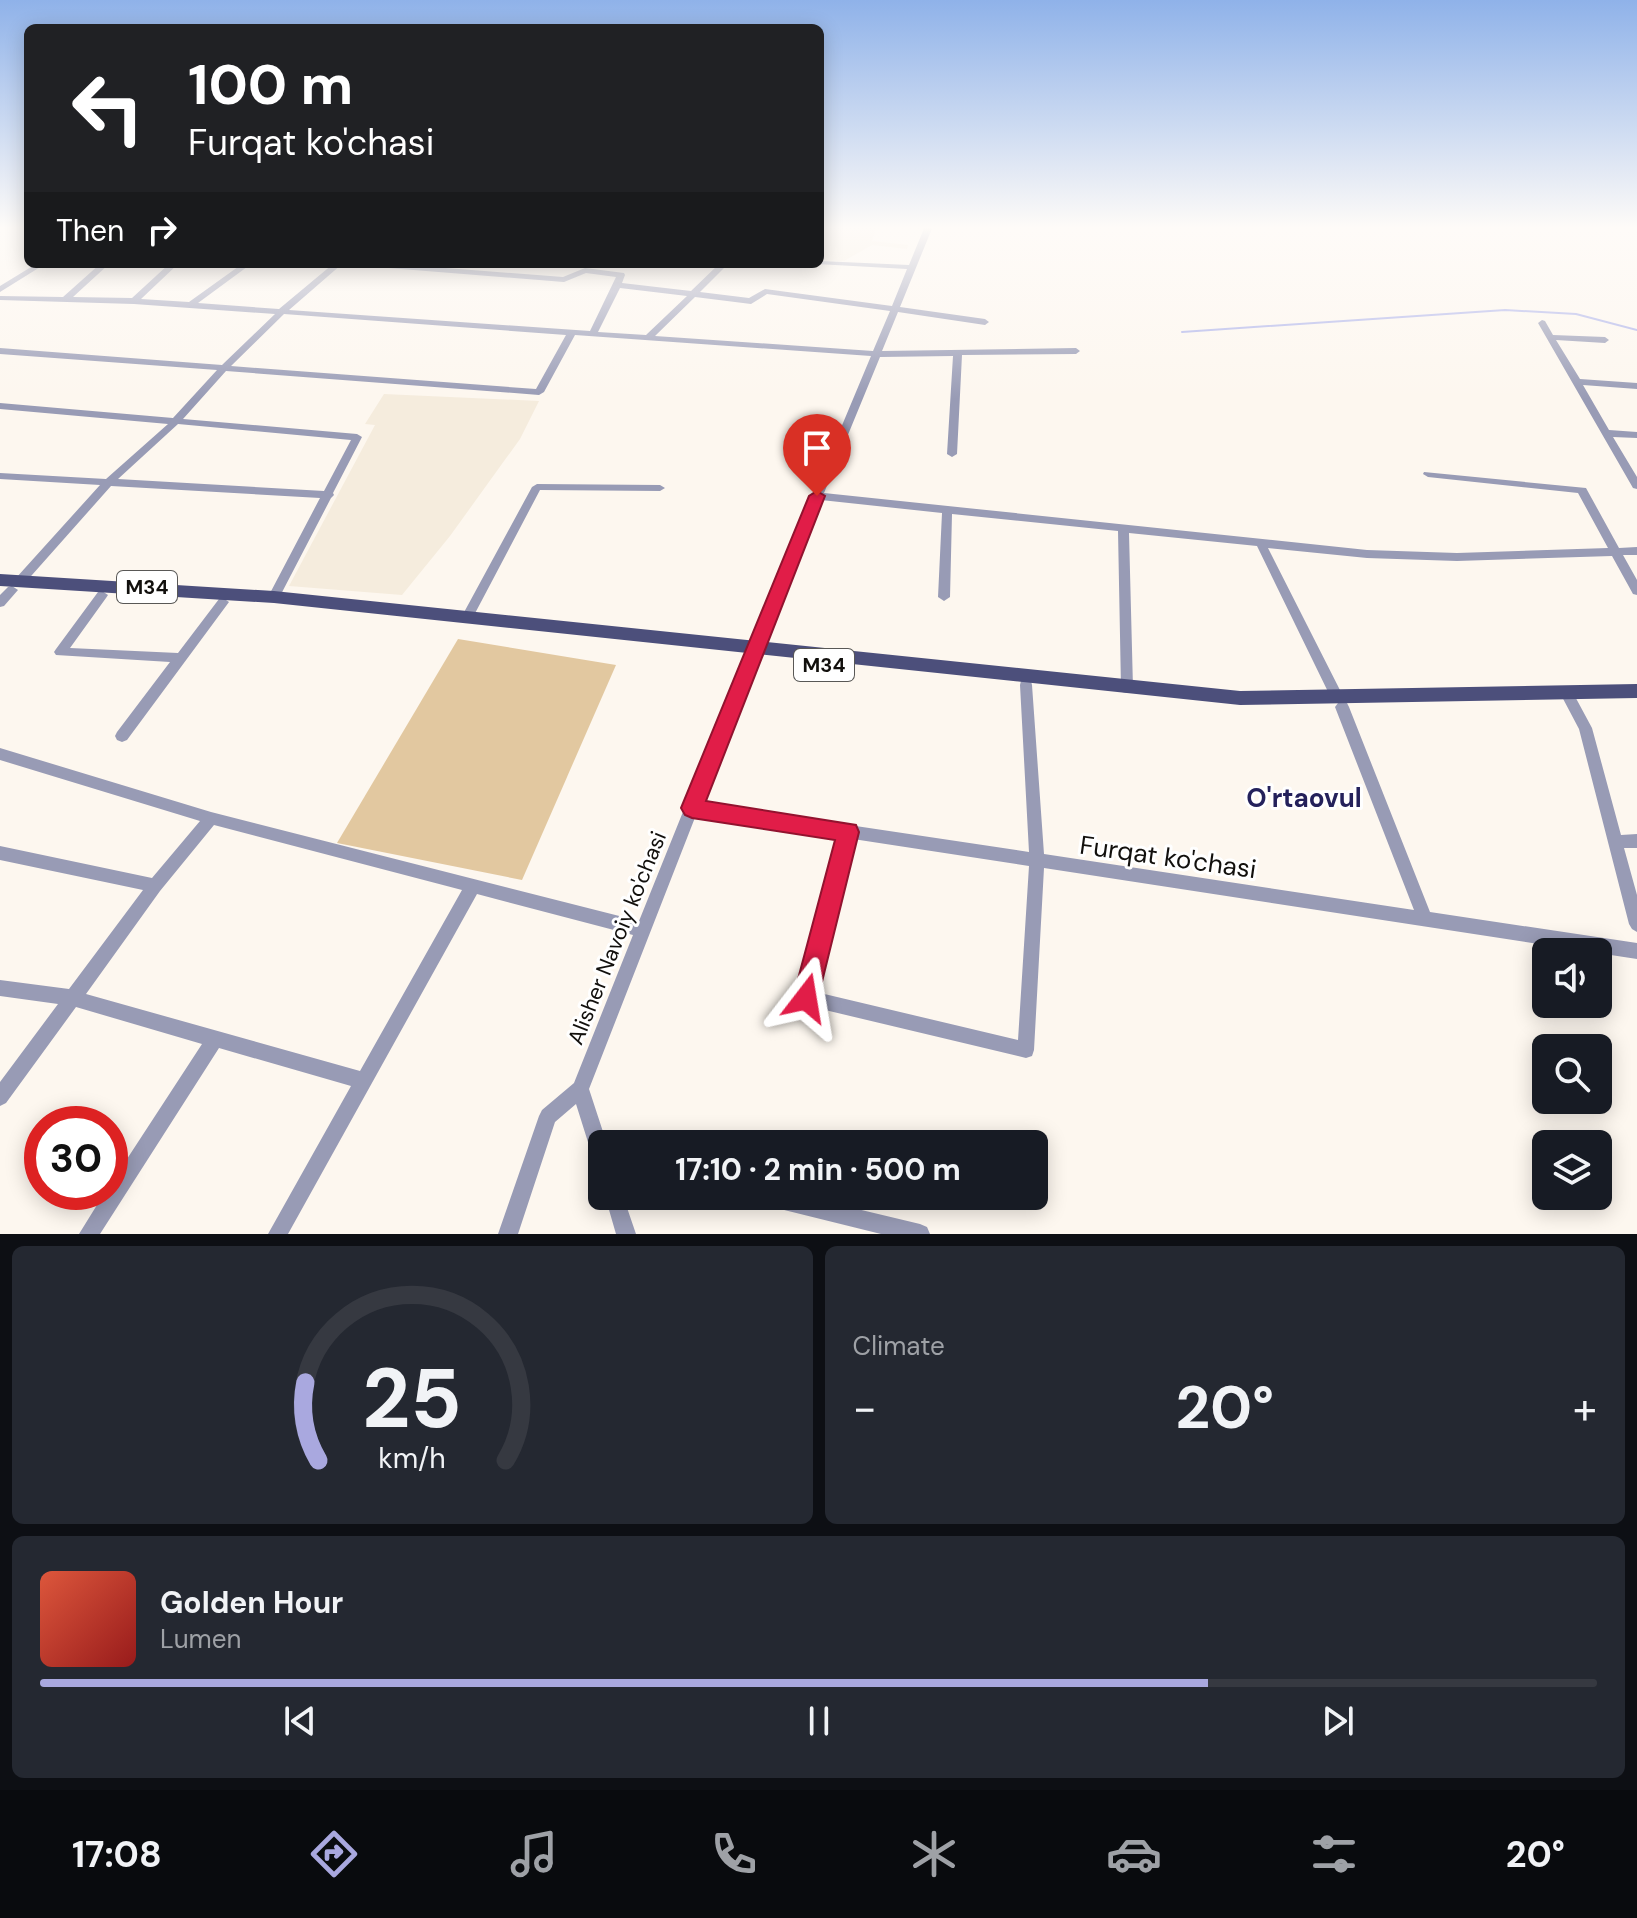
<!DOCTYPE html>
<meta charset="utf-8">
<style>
:root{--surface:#171b24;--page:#242831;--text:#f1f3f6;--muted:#9ea1a6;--line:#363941;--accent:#a9a8df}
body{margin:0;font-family:"DM Sans",sans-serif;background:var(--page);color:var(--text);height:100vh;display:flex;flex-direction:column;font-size:30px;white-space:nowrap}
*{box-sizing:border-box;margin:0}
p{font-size:26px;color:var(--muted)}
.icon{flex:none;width:44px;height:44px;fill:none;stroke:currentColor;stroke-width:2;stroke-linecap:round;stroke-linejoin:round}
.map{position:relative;height:1234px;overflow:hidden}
.sheet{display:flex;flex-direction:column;gap:12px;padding:12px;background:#0d0f14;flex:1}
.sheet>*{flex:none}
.guide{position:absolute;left:24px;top:24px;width:800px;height:244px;border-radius:12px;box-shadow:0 4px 20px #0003;background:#202124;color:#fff;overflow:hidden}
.buttons{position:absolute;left:1532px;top:938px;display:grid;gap:16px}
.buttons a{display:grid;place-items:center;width:80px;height:80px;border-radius:12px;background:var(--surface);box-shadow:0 4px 20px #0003;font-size:40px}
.speed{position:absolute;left:24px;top:1106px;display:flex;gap:16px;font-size:40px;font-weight:700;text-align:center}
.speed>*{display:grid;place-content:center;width:104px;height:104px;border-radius:50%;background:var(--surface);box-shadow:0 4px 20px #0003;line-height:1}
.speed .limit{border:12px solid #d22;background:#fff;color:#111}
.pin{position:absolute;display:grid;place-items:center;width:68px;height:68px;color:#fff;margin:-82px -34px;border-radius:50% 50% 50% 0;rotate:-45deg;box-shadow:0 0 8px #0007}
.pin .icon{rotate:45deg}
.me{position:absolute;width:88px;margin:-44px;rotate:14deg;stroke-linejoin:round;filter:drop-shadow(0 0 6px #0008)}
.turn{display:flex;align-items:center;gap:28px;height:168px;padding:0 32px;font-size:36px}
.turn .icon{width:104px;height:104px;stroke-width:2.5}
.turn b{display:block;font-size:56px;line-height:68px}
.then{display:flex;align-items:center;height:76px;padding:0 32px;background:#0003;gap:16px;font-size:30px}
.big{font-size:60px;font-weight:700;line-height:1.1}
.sheet .tile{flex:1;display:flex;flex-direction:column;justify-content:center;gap:12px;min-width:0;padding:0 28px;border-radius:12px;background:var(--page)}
.sheet .dial{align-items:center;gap:0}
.dial svg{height:208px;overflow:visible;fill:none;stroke:var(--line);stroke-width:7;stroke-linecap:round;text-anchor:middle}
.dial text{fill:var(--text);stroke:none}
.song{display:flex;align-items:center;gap:24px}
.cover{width:96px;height:96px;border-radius:12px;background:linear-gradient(135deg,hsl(10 70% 55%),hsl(0 70% 35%))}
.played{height:8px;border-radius:4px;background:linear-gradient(90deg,var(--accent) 75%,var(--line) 75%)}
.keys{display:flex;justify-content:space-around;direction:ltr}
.heat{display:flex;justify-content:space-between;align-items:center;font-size:44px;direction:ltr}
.sheet .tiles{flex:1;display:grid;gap:12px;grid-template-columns:1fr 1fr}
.tile:last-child{grid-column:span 2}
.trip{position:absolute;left:588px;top:1130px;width:460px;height:80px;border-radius:12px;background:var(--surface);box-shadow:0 4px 20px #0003;font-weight:700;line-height:80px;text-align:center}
.dock{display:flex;height:128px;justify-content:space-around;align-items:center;background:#090b0e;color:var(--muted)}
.dock .icon{width:56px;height:56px}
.dock .on{color:var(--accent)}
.dock b{font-size:36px;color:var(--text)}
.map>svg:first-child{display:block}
.built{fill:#f5ecdd}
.green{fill:#e2c8a0}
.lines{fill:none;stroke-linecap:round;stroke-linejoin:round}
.stream{stroke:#aab0ea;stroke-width:2}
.minor{fill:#989bb5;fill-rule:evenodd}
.major{fill:#4c4f7b;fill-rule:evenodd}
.route{fill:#e11d48;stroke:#92132f;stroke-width:2}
.labels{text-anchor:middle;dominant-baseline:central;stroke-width:6;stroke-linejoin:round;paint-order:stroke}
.shield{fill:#fff;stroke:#595856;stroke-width:2}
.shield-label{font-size:20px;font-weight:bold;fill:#12100d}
.street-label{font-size:22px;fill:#12100d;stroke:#fff}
.quarter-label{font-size:26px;font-weight:bold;fill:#24215b;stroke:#fff}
.near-street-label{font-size:26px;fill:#12100d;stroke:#fff}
</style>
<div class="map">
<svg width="1637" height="1234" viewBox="0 0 1637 1234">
<rect width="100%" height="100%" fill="#fdf7ef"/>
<path class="built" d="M820,226h57l-5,15 36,4 -1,4 -35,-4 -28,16 -24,-1z
M384,394l155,7 -19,38 -70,97 -48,59 -113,-9 86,-161 -10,-1z"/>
<path class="green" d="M458,639l158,26 -94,215 -185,-37z"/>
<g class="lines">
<path class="stream" d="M11,226l17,2
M1182,332l323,-22 71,4 61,16"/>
<path class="minor" d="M925,226h8l-33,81 85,12 4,3 -4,3 -87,-13 -16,39 194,-3 4,3 -4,3 -114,1 -5,99 -5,3 -5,-3 6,-98 -73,1 -56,136 543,57 90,3 151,-5 -30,-55 -150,-16 -5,-3 1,-2 162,16 33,60 18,-1v8h-14l14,25v15l-4,-1 -21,-38 -155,5 -90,-3 -99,-10 76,150 -2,4 5,1 2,4 81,205 207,31v16l-593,-91 -10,182 -2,6 -6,2 -226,-54 -2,-6 41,-161 -143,-22 -107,274 18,55h-5v23l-6,-3 -3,-6 -17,-54 -21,18 -37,112h-20l41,-118 3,-6 32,-27 59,-148 -156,-41 -189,340h-20l83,-148 -132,-38 -119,186h-21l26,-42h5v-7l92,-141 -126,-37 -70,96 -6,3v-24l58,-78 -58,-8v-16l69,9 74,-99 -143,-30v-14l152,32 48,-57 -200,-61v-12l211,64 428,109 110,-273 122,-292 -296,-21 -31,57 -5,3 -313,-24 -43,48 174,15 5,3 -29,56 1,2 -3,3 -53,102h-8l-2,-3 52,-99 -209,-12 -87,98 -4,1 -6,-4 2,-3 84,-93 -100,-6v-6l106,6 62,-55 -168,-15v-6l173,15 44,-48 -217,-16v-6l222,17 53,-51 -141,-10 -134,-4v-4l63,1 37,-33h9l-36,33 59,1 37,-34h9l-37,35 48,3 53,-38h9l-53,39 81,6 54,-45h9l-53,46 301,21 26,-54 -30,-4 -22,9 -200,-16 -4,-2h34l169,13 22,-9 39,5 1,2 -3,8 69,8 28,-27h9l-28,28 49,6 16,-9 127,17 15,-37 -90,-5h3v-3l89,4zM620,288l67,8 -41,39 -48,-3zM767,294l123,17 -17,40 -218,-15 40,-39 56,7zM284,314l282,21 -30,54 -305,-23zM178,424l173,16 -27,51 -206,-12zM821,500l121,13 -4,84 6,4 6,-4 2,-83 166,17 3,157 1,4 5,1 5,-1 1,-4 -4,-155 128,13 76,156 5,1 -3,4 79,203 -370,-56 -12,-169 -1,-4 -5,-1 -5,1 -1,4 9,167 -328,-49zM214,825l248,65 -102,181 -274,-77 74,-103zM853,839l176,27 -11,174 -202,-48z
M36,264h9l-45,28v-6z
M1542,320l3,1 8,14 52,2 4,3 -4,3 -49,-3 24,39 57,4v6l-54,-4 26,45 28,2v6l-24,-1 24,40v12l-4,-1 -95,-165z
M537,484l123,1 5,3 -5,3 -120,-1 -68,129h-8l-2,-3 70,-129z
M12,586l6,4 -14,16 -4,1v-12l8,-8z
M102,591l6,4 -2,3 -36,50 108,5 41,-54 4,-1 6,4 -102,138 -5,2 -5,-2 -2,-4 2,-4 53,-70 -114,-7 -2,-3 2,-3 42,-57z
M1566,688l5,1 21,39 29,107 16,-1v14h-13l13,47v37l-5,-3 -3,-5 -50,-195 -19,-36 1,-4z
M605,1196h18l13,38h-20z
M755,1196h48l117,28 7,3 3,7h-49l-117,-29 -7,-2z"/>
<path class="major" d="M0,574l274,17 966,100 397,-7v14l-397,7 -966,-102 -274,-17z"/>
</g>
<linearGradient id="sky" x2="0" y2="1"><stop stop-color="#8fb2e9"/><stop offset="0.57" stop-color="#fefbf8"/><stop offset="1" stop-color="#fefbf8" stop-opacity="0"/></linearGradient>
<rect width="1637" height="399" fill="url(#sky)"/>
<path class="route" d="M817,491l8,5 -119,305 150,24 3,7 -41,166 -3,9 -9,4 -9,-4 -4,-9 42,-158 -143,-22 -7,-3 -4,-7 128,-312z"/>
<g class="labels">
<g class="shield">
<rect x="117" y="571" width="60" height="32" rx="6"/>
<rect x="794" y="649" width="60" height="32" rx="6"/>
</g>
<g class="shield-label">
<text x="147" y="587">M34</text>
<text x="824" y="665">M34</text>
</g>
<g class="street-label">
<text transform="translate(617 938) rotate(-68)">Alisher Navoiy ko'chasi</text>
</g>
<g class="quarter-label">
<text x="1304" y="798">O'rtaovul</text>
</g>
<g class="near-street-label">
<text transform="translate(1168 857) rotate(8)">Furqat ko'chasi</text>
</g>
</g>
</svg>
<div class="buttons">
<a><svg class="icon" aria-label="sound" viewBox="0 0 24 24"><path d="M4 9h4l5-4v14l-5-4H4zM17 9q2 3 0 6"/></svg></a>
<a><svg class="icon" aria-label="search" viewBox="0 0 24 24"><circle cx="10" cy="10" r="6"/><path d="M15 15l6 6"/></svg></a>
<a><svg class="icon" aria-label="layers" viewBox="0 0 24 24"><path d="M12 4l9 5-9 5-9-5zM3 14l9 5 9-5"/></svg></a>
</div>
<div class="speed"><div class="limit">30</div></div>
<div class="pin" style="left:817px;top:496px;background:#d93025"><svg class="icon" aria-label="arrive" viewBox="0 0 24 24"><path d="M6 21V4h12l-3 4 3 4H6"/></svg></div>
<svg class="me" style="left:806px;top:998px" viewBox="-20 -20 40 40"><path d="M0-17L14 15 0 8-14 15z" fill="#e11d48" stroke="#fff" stroke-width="4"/></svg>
<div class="trip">17:10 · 2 min · 500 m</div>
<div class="guide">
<div class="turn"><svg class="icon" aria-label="left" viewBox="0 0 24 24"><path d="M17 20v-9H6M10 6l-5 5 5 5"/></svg><div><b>100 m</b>Furqat ko'chasi</div></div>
<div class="then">Then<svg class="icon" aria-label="right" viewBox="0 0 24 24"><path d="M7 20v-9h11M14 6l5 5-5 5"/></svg></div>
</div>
</div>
<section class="sheet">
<div class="tiles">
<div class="tile dial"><svg viewBox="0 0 100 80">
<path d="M14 69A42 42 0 1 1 86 69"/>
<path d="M14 69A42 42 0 0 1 9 39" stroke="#a9a8df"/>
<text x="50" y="56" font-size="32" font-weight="700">25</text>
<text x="50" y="72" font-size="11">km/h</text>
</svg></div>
<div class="tile"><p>Climate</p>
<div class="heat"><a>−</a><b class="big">20°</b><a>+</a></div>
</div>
<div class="tile">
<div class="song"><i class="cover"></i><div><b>Golden Hour</b><p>Lumen</p></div></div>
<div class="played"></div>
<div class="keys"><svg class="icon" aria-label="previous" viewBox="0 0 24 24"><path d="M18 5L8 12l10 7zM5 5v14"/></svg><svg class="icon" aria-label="pause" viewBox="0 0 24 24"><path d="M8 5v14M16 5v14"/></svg><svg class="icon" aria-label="next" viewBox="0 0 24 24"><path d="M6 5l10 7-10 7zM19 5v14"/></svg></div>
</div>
</div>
</section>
<nav class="dock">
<b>17:08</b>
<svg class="icon on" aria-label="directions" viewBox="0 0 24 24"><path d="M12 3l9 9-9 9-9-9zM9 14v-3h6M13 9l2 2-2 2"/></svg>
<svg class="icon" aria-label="music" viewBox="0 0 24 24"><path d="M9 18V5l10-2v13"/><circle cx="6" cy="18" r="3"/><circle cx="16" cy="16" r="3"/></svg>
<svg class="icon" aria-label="phone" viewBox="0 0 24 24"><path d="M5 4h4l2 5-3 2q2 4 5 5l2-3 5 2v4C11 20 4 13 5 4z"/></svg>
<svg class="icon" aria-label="climate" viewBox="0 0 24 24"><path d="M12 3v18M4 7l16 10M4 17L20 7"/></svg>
<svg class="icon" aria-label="car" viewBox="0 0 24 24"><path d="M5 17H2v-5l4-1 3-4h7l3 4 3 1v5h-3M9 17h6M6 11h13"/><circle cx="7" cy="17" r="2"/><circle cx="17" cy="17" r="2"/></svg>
<svg class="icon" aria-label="filters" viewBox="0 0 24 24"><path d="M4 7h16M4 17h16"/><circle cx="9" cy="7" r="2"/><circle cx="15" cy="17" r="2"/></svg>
<b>20°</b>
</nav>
